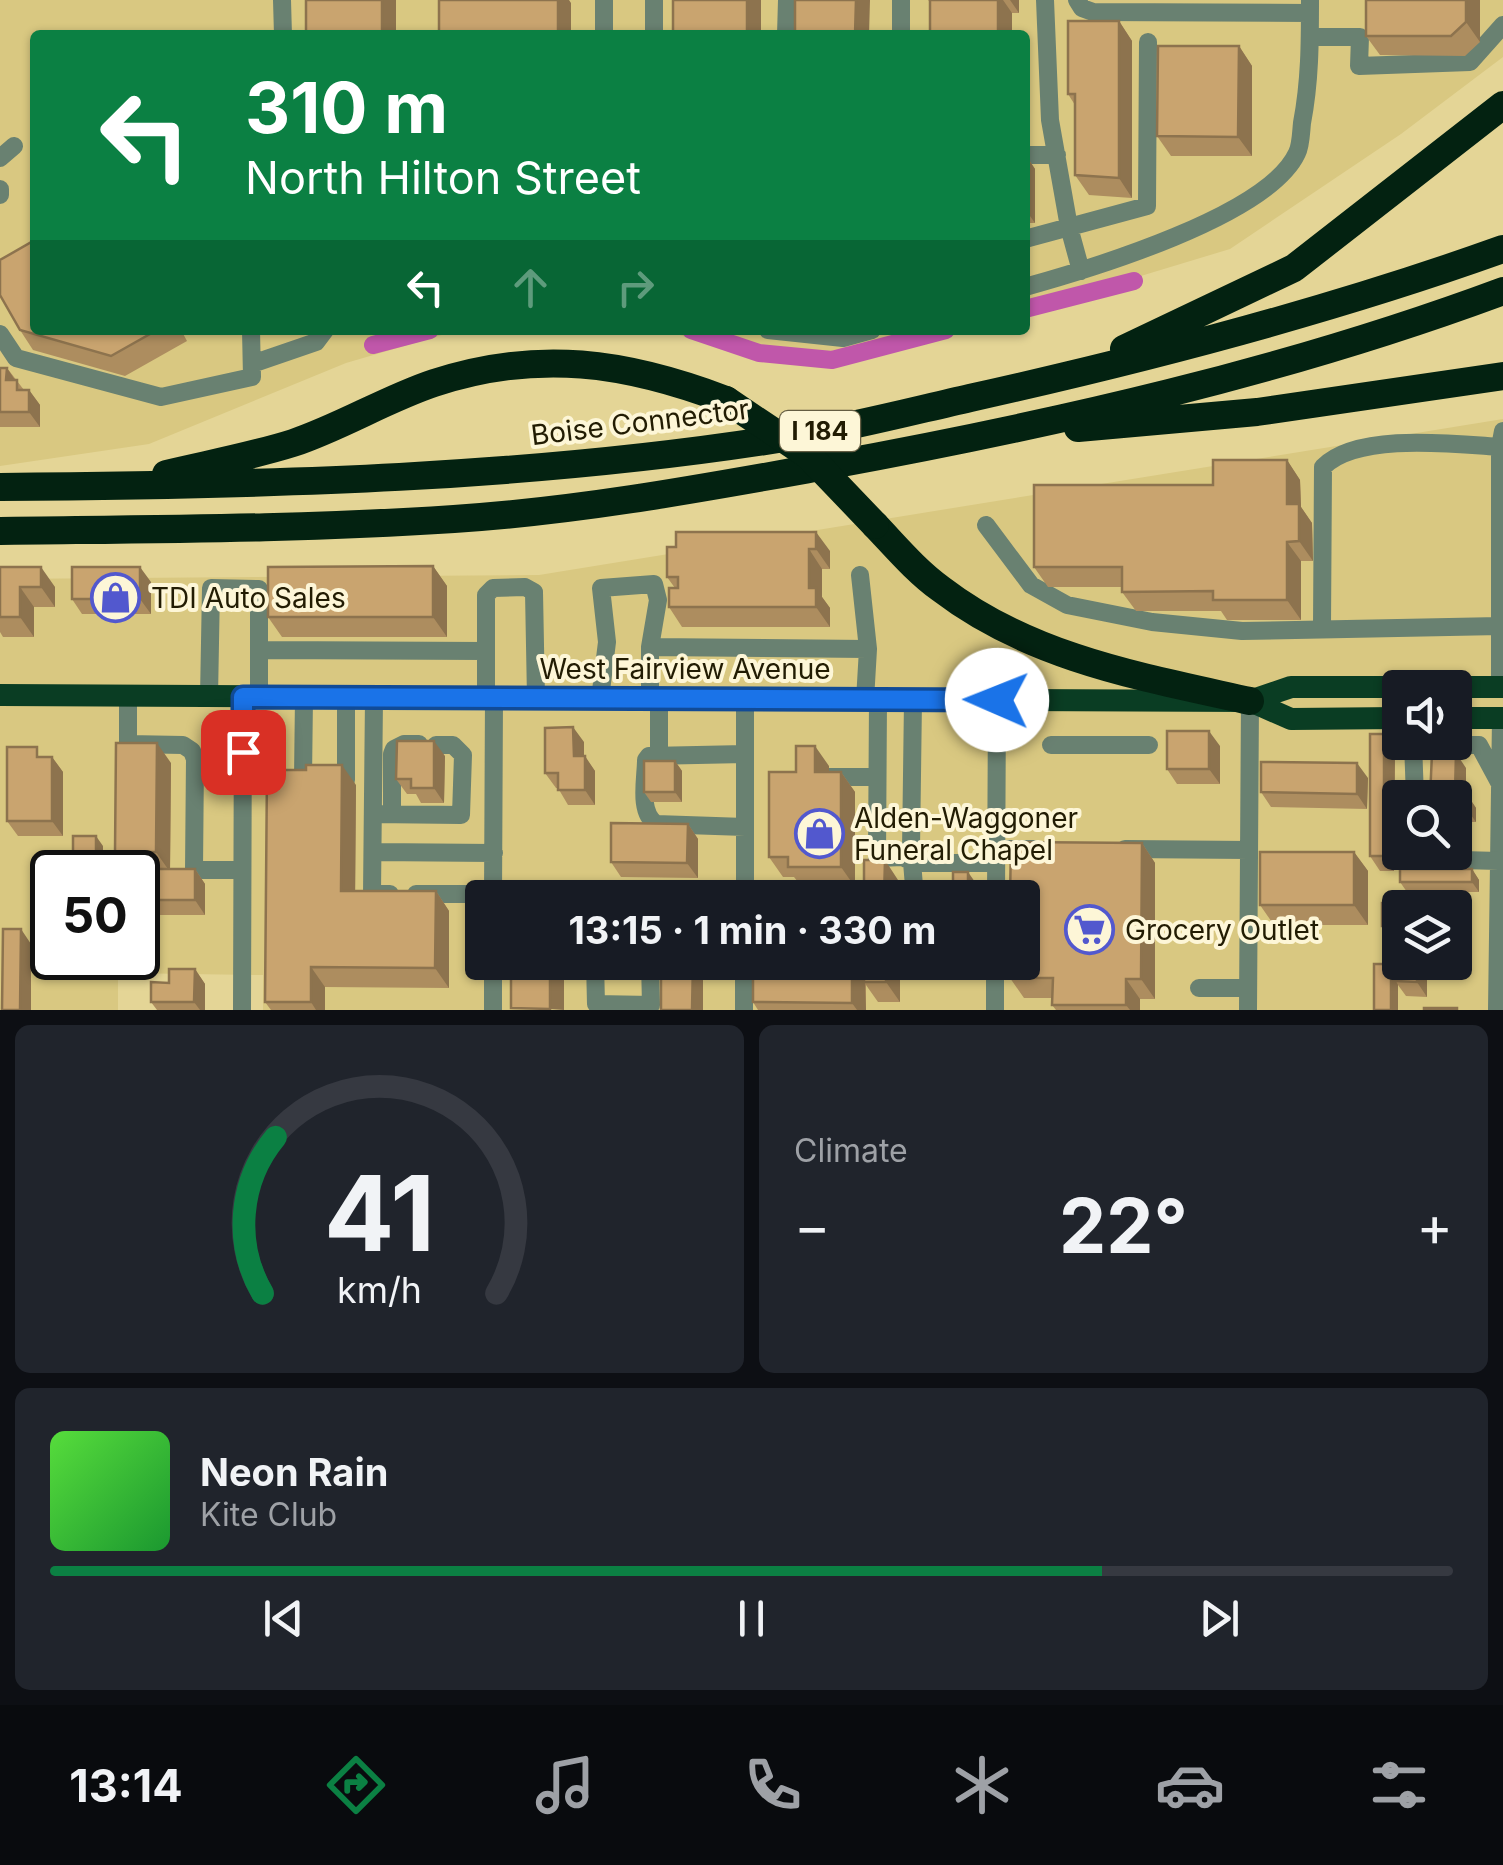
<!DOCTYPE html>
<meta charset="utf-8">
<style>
:root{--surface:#171b24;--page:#20242c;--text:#f1f3f6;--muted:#9ea1a6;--line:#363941;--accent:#0b8043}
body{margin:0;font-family:Inter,sans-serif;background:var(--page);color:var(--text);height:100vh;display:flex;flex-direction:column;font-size:38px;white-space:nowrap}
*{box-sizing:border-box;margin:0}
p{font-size:32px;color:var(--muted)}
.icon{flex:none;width:55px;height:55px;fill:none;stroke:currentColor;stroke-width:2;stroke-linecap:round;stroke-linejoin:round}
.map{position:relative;height:1010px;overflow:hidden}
.panel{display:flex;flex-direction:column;gap:15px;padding:15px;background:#0d0f14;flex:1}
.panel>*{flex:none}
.guide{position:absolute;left:30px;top:30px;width:1000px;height:305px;border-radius:10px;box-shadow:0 2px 8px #0004;background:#0b8043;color:#fff;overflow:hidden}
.controls{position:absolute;left:1382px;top:670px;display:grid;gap:20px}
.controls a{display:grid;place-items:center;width:90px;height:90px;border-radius:10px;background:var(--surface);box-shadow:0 2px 8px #0004;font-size:50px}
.speed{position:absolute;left:30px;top:850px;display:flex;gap:20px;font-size:50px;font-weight:700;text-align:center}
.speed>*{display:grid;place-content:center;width:130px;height:130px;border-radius:50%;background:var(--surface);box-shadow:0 2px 8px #0004;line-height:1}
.speed .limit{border:5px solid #111;border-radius:15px;background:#fff;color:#111}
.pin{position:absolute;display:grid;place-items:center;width:85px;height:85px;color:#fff;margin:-42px;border-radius:20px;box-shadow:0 5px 15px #0006}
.me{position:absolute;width:110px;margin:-55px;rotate:271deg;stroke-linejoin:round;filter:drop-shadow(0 0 8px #0008)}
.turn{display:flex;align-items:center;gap:35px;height:210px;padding:0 50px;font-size:45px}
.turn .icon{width:130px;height:130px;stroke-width:2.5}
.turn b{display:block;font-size:70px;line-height:85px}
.lanes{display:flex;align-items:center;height:95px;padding:0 50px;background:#0003;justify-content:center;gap:50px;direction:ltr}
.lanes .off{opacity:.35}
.big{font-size:75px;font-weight:700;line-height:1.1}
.panel .tile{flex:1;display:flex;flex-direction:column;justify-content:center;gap:15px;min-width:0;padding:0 35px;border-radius:15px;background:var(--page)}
.panel .dial{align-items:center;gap:0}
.dial svg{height:260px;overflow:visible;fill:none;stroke:var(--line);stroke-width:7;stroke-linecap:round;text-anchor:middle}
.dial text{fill:var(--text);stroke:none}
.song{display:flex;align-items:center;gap:30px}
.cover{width:120px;height:120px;border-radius:15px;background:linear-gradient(135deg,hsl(110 70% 55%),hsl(130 70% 35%))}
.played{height:10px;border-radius:5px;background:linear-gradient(90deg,var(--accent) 75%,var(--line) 75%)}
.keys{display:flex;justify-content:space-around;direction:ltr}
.heat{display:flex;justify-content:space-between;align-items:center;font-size:55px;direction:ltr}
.panel .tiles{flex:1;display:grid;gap:15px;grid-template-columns:1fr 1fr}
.tile:last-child{grid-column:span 2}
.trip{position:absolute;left:465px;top:880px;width:575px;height:100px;border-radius:10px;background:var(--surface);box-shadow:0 2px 8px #0004;font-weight:700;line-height:100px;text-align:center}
.menu{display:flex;height:160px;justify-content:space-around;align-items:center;background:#090b0e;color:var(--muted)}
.menu .icon{width:70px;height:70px}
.menu .current{color:var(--accent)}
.menu b{font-size:45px;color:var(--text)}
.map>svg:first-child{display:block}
.built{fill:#d9c881;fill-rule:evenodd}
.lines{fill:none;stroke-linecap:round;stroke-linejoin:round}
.canal{stroke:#c057aa;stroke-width:18}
.minor{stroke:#698171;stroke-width:18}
.major{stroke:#0a3d23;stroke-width:22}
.highway{stroke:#032211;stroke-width:28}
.highway-bridge{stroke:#032211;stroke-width:28}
.wall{fill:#ad8d5f}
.shaded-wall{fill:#8d734e}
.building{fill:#c9a46f;stroke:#8d734e;stroke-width:2.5}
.route-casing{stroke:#114b97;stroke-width:25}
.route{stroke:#1a73e8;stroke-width:18}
.labels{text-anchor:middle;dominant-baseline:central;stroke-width:8;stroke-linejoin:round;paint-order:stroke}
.shield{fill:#fdf6d7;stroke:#645d43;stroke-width:2.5}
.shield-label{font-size:25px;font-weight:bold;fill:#221c03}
.street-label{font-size:28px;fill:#221c03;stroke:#fdf6d7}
.poi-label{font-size:28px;fill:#221c03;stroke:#fdf6d7;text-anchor:start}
</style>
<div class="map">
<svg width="1503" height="1010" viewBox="0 0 1503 1010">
<rect width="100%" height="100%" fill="#e4d596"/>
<path class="built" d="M0,0h1503v57l-102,77 -171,115 -205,62v-276h-990v295h424l-113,33 -197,81 -149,22z
M664,330h297l-122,36 -80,-6z
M1503,419v591h-1240v-35l-145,-2v37h-118v-431l539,-4zM1400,688h55v54h-55zM1400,798h55v54h-55zM52,872h86v86h-86zM482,898h540v64h-540zM1400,908h55v54h-55z"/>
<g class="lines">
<path class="canal" d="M1025,309l109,-28
M691,330l68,23 73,7 114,-30
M373,345l57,-15"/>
<path class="minor" d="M282,0l1,35
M604,0v35
M1045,0l5,120 19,107 12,44
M1077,0l5,8 11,4 217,1
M654,35v-35
M786,35l1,-35
M901,35v-35
M1310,37h50l-1,29 111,-4 33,-37
M1025,155h32
M0,158l14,-12
M0,189v6
M1025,239l122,-33 1,-164
M1025,287c65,-18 243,-71 272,-134 4,-8 4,-21 5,-30 8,-42 8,-81 8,-123
M768,330l75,8 29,-8
M0,334l16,24 145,39 91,-20 -1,-47
M252,364l64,-22 9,-12
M986,525l45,60 36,20 85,17 90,9 258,-5
M860,575l8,74
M1322,627l1,-160c34,-35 132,-23 177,-20
M259,650l227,1
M1500,687v-240l3,-16
M128,696v48l55,1 9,6 3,8 -1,111h48
M209,697l2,-109 48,1v108
M346,698v82
M374,698l-2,196h18
M486,698v-103l7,-7 32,-1 9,5 2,106
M600,699l7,-57 -6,-54 53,-4 4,16 -8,47
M650,699v-52l218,2 -3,51
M878,700l-1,158 26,-1 11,6h82
M913,700l-2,150 4,48
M1413,742l2,56
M1051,745h98
M1413,745h66l21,39
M659,753v-54
M829,777h48
M303,779l1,-82
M373,814l88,1 2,-60 -10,-10h-17
M392,814v-60l2,-5 10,-5h15
M745,827l-89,-3c-18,-12 -10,-45 -10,-64l3,-4 96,-2
M996,849h38
M1125,849l124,1
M373,852l121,1
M1415,852l9,7 75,2
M416,894h77
M493,898l1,-200
M745,898v-199
M996,898l1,-198
M595,962l1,42 55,1 -1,-43
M1199,988h49
M242,1010l1,-313
M493,1010v-48
M744,1010v-48
M995,1010v-48
M1248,1010l2,-309
M1497,1010l4,-292"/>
<path class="major" d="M0,695l1250,6 41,-14h212
M1250,701l41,18 109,-1
M1455,718h48"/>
<path class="highway" d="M1124,349l170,-81 209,-163
M1078,428l179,-16 246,-36
M166,474c42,-10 86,-18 127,-31 48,-16 93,-44 141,-60 104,-34 192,-21 292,17
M0,487c266,-2 534,-8 797,-51 58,-10 116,-25 173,-38 180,-40 360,-87 533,-149
M875,525c21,22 41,46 66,64 90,69 201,88 309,112
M0,531c151,-2 303,-2 454,-12 125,-8 249,-31 372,-53 229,-42 459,-94 677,-175"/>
<path class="highway-bridge" d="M726,400l82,55 67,70"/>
</g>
<path class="wall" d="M928,0h91v13h-7v22h-82v-33z
M1366,0h114v42l-15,14 -85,-1 -14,-19z
M1119,21l13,20v157l-43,-3 -14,-20v-70l-7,-11z
M1239,46l13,20v90h-81l-14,-20z
M1025,154l10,15v54h-10z
M20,330h161l6,11 -62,35 -92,-26z
M0,368h7l17,22h5l11,15v22h-40z
M1287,460l13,20 1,27 11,16 1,38h-12v59h-74l-6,-9h-85l-14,-19v-5h-74l-14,-20 179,-82z
M676,532l154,19v18h-8v28l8,11v19h-148l-13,-20 6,-19 -8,-11 9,-30z
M433,566l14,20v51h-165l-14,-20z
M0,567l55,20v20h-21v30h-31l-3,-5z
M151,582v32h-69l-10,-15z
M584,742v14l11,15v34h-27l-10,-17h-2l-11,-15z
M1220,746v38h-43l-10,-15z
M1395,749l-1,122h-14l-10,-15z
M445,756l-1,47h-23l-5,-9h-9l-11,-15z
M44,757h8l11,15v64h-45l-11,-15z
M675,761l7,10v31h-31l-7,-10z
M171,763l-1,106h25l10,15v31h-45l-11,-15v-28l-20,-1 -14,-19z
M829,766v6h12l14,20v95h-53l-8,-10h-11l-14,-20 27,-85z
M1466,768v25l10,15v14h-16v25h-5v-49z
M1368,778l-1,31 -96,-2 -10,-15z
M356,785l-1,106h81l13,20v77l-124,-1v23h-54l-6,-8z
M688,824l10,15v39l-77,-1 -10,-15z
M1142,843l13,20v136h-15v11h-84l-4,-5v-7h-28l-14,-20z
M103,846v25h-5l2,1h-22l1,-3 -6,-8z
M1354,852l14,19v54h-94l-14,-20z
M1472,869l7,11v12h-72l-7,-10z
M1382,903h70l11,15v23h-8v-33h-55v54h55v-17l8,11v23h-36v18l-21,-1 -8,-11v25h-24v-46h17l5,6v-29h-4l-10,-15z
M799,962h171v3l-70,-1v38h-22l-12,-17v25h-108l-5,-8 46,-24z
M195,969l10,15v26h-48l-6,-8 18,-19z"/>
<path class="shaded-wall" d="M382,0h14v35h-14z
M558,0h11l2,3v32h-13z
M747,0h14v35h-14z
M856,0h14l-1,35h-14z
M998,0h5l9,13v22h-14z
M1010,0h9v13z
M1466,0h14v42l-14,-20z
M1119,21l13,20v157l-13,-20z
M1239,46l13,20v90l-14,-19z
M1025,116l4,6v20l-4,-6z
M1025,154l10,15v54l-10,-14z
M7,368l10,15 -11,-3z
M29,390l11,15v22l-11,-15z
M1287,460l13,20 1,27 11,16 1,38 -14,-20 -12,-37z
M816,532l14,19v18l-14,-20z
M1287,542l14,19v59l-14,-20z
M809,549l13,20v28l8,11v19l-14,-20 -7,-19z
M433,566l14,20v51l-14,-20z
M41,567l14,20v20l-14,-20z
M140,567l11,15v32l-11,-15z
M20,587l14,20v30l-14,-20z
M573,727l11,15v29l-10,-15z
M1209,731l11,15v38l-11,-15z
M1384,734l11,15 -1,122 -10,-15z
M434,741l11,15 -1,47 -10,-15z
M157,743l14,20 -1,109 -14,-20z
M815,746l14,20v26l-14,-20z
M1456,753l10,15v25l10,15v14l-21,-29z
M585,756l10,15v34l-10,-15z
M52,757l11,15v64l-11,-15z
M675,761l7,10v31l-7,-10z
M1357,763l11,15 -1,31 -10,-15z
M342,765l14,20 -1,125 -14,-19z
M841,772l14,20v95l-14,-20z
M1455,815l5,7v25l-5,-7z
M688,824l10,15v39l-11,-15z
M96,836l7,10v25l-7,-10z
M1142,843l13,20v136l-14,-20z
M1354,852l14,19v54l-14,-20z
M885,860l13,20v18h-14z
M195,869l10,15v31l-10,-15z
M1472,869l7,11v12l-7,-10z
M968,872l7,10v16h-7z
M436,891l13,20v77l-14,-20z
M1452,903l11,15v23l-8,-11v-22h-3z
M21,929l10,15v66h-11z
M1455,945l8,11v23l-11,-15 3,-2z
M550,962h14v48l-14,-1z
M693,962h10v48h-11z
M852,962h12l2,48h-9l-5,-7z
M886,962h12l2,2v38l-14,-20z
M1391,964l7,10 -2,7 2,4v25h-7z
M1417,964l10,15v18l-10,-15z
M311,967l14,20v23h-9l-5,-8z
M195,969l10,15v26h-5l-6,-8z
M1126,979l14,20v11h-10l-4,-5z"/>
<path class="building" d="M306,0h76v35h-76z
M439,0h119v35h-119z
M673,0h74v35h-74z
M795,0h61l-1,35h-60z
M930,0h68v35h-68z
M1366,0h100v22l-15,14h-85z
M1068,21h51v157l-44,-3v-81h-7z
M1158,46h81l-1,91 -81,-1z
M35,240v90h122l-46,26 -91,-26 -20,-35v-35z
M0,368h7l-1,12h11v10h12v22h-29z
M1213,460h74v44h12v37l-12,1v58h-74v-9l-91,1v-25h-88v-82h179z
M676,532h140v17h-7v39h7v19h-147v-19h9v-11h-11v-30h9z
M433,566v51h-165v-50z
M0,567h41v20h-21v30h-20z
M72,567h68v32h-68z
M573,727l1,29h11v34h-27v-17h-13v-45z
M1167,731h42v38h-42z
M1370,734h14v122h-14z
M397,741h37v47h-23v-9h-15z
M116,743h41l-1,109h-41z
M796,746h19v26h26v95h-53v-10h-19v-85h27z
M7,747h30v10h15v64h-45z
M1432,753h24l-1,40h11v14h-11v-9h-25z
M644,761h31v31h-31z
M1261,762l96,1v31l-96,-2z
M306,765h36l-1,126h95l-1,77 -124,-1v35h-46l2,-232h39z
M611,823l77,1 -1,39 -76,-1z
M73,836h23v25h-23z
M1011,842l131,1 -1,136h-15v26h-74l1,-27h-43v-16h12v-64h-12z
M1260,852h94v53h-94z
M864,860h21l-1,38h-20z
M78,869h19v3h-19z
M149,869h46v31h-46z
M1400,869h72v13h-72z
M953,872h15v26h-15z
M1382,903h70v5h-52v18h-18z
M3,929h18l-1,81h-18z
M1396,941h4v21l52,2h-35v18l-21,-1z
M511,962h39v47l-39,-1z
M661,962h32l-1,48h-31z
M799,962h53v41l-99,-1v-24h46z
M864,962h22v20h-22z
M1374,964h17v46h-17z
M169,969h26l-1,33h-43v-20l18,1z
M1424,1008h33v2h-33z"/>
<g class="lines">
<defs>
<path id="route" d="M243,752v-55l754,3"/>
</defs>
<use href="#route" class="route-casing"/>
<use href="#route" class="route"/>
</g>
<defs>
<symbol id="shop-ring" viewBox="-11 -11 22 22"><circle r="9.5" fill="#fdf6d7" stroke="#5258ce" stroke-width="1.5"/><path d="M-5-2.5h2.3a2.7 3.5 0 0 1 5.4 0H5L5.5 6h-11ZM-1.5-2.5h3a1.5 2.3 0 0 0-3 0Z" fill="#5258ce"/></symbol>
<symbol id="supermarket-ring" viewBox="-11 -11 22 22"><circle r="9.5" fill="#fdf6d7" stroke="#5258ce" stroke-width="1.5"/><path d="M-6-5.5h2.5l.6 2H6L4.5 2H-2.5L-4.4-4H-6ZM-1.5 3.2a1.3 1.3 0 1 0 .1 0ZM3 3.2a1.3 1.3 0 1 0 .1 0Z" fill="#5258ce"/></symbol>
</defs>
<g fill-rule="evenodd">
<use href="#shop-ring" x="88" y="570" width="55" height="55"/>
<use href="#shop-ring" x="792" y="806" width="55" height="55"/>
<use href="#supermarket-ring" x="1062" y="902" width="55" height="55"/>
</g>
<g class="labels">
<rect class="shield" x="780" y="411" width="80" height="40" rx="8"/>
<g class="shield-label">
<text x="820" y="431">I 184</text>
</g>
<g class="street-label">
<text transform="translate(640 422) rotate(-7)">Boise Connector</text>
<text x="685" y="669">West Fairview Avenue</text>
</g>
<g class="poi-label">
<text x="151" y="598">TDI Auto Sales</text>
<text x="854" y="818">Alden-Waggoner<tspan x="854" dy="32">Funeral Chapel</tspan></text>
<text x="1125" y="930">Grocery Outlet</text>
</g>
</g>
</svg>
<div class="controls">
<a><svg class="icon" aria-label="sound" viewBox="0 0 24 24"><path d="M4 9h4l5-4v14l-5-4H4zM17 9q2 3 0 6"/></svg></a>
<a><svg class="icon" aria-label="search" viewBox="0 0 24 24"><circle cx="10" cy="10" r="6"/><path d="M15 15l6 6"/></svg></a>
<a><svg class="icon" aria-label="layers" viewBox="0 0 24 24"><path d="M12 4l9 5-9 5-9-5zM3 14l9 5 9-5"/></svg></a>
</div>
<div class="speed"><div class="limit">50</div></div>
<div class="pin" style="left:243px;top:752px;background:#d93025"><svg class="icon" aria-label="arrive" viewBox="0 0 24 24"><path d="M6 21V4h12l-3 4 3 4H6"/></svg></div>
<svg class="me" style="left:997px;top:700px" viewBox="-20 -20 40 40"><circle r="19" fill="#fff"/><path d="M0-13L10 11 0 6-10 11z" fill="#1a73e8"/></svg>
<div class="trip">13:15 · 1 min · 330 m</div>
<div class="guide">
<div class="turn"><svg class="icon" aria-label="left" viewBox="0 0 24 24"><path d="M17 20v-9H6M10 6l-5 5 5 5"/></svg><div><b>310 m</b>North Hilton Street</div></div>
<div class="lanes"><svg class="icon" aria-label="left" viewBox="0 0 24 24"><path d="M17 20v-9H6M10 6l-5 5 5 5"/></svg><svg class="icon off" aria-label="ahead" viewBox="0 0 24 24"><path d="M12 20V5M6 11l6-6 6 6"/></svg><svg class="icon off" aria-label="right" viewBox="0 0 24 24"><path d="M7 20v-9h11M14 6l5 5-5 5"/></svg></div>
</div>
</div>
<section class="panel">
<div class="tiles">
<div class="tile dial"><svg viewBox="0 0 100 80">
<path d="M14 69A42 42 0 1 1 86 69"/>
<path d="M14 69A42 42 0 0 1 18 21" stroke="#0b8043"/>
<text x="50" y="56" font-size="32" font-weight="700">41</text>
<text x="50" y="72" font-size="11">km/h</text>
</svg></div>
<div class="tile"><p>Climate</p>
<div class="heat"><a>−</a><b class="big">22°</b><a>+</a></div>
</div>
<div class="tile">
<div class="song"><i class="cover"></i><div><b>Neon Rain</b><p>Kite Club</p></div></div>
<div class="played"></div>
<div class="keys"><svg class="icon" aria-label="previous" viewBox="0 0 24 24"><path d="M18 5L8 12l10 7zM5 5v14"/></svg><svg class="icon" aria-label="pause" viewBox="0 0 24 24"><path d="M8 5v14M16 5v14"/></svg><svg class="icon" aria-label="next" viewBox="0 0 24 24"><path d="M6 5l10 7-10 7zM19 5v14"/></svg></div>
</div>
</div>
</section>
<nav class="menu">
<b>13:14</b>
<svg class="icon current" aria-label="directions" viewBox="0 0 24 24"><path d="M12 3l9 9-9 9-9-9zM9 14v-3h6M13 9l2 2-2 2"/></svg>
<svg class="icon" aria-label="music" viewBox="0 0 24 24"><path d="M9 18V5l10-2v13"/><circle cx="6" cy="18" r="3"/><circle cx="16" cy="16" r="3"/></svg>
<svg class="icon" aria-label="phone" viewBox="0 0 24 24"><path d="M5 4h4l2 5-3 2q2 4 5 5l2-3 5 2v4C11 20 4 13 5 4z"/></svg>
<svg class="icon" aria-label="climate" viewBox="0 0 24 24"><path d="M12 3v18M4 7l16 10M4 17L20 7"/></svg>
<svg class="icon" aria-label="car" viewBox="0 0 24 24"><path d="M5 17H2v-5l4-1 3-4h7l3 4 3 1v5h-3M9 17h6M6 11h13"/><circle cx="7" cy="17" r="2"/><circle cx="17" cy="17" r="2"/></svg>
<svg class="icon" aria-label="filters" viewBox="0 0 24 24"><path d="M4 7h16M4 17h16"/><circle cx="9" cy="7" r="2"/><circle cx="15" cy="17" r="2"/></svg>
</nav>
